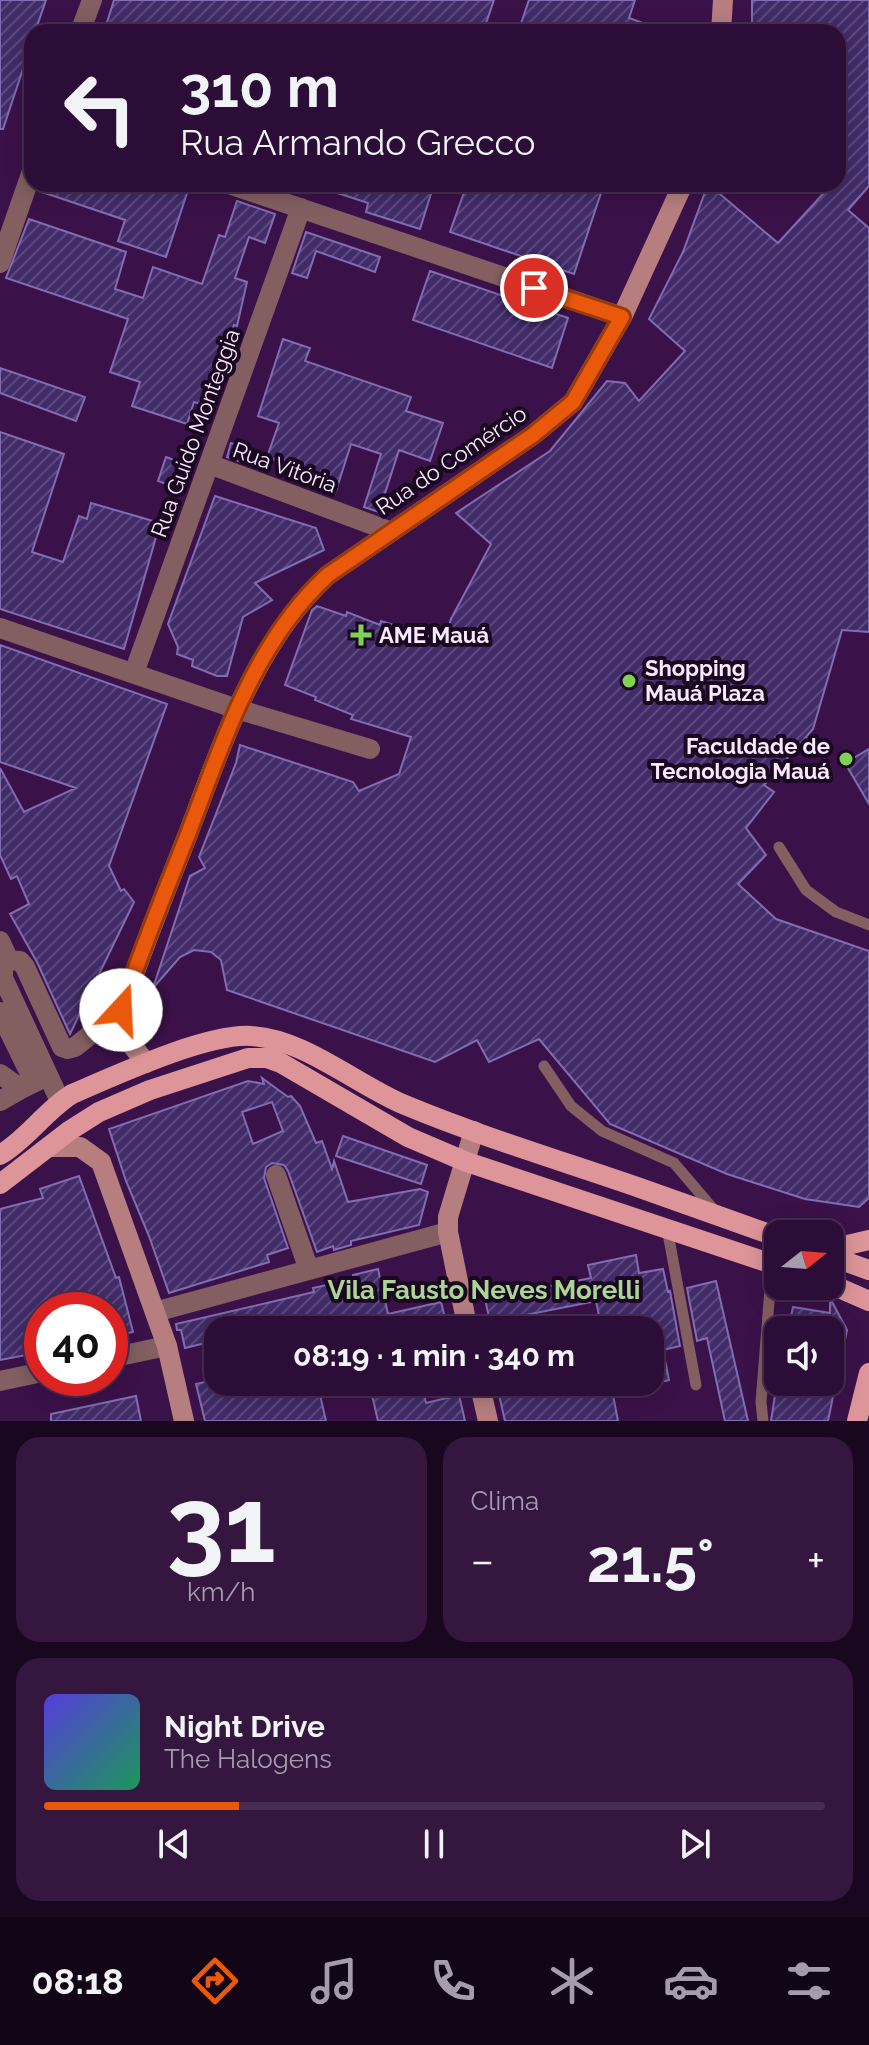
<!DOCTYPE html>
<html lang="pt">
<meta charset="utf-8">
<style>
:root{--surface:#2c0d37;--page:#34163f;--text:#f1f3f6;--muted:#a69cad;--line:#482d52;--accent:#ea580c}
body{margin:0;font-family:Raleway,sans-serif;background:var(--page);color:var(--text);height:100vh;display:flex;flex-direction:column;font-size:30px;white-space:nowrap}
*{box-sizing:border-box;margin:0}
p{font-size:26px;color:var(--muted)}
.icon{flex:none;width:44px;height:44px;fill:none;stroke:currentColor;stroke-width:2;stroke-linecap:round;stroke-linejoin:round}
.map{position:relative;height:1421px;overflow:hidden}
.details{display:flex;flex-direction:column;gap:16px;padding:16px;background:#18071e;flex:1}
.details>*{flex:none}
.hud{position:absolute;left:24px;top:24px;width:822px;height:168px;border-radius:24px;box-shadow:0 4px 20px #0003,0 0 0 2px var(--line);background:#2c0d37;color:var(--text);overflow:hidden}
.needle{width:52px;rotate:73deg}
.tools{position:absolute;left:764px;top:1220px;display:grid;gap:16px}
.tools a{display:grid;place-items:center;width:80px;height:80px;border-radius:16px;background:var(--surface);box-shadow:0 4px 20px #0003,0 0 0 2px var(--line);font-size:40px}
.speed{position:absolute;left:24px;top:1292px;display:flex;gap:16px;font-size:40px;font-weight:700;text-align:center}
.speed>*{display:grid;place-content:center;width:104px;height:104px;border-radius:50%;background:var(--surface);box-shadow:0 4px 20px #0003,0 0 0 2px var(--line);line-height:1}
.speed .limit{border:12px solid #d22;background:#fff;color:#111}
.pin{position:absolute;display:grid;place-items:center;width:68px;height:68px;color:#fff;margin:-34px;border:4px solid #fff;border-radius:50%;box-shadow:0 2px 8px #0007}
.me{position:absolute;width:88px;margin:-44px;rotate:20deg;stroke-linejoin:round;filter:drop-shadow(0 0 6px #0008)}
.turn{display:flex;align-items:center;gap:28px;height:168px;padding:0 24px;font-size:36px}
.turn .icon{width:104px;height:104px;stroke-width:2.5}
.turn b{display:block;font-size:56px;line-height:68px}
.big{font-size:60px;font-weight:700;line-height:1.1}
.details .widget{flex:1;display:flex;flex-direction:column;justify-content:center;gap:12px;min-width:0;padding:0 28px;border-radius:24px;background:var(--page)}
.details .dial{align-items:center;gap:0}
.dial b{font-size:104px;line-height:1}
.song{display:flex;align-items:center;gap:24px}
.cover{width:96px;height:96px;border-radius:12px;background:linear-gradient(135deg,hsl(250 70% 55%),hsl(150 70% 35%))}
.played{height:8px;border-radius:4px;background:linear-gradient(90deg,var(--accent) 25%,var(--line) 25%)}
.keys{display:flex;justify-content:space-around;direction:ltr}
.heat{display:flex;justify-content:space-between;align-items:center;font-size:44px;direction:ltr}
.details .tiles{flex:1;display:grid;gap:16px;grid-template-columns:1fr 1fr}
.widget:last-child{grid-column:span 2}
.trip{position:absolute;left:204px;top:1316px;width:460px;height:80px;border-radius:24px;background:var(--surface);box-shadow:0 4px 20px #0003,0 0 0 2px var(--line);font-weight:700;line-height:80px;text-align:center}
.dock{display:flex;height:128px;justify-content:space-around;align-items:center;background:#120516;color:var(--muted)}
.dock .icon{width:56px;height:56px}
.dock .active{color:var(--accent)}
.dock b{font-size:36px;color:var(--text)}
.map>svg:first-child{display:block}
.building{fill:url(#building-hatch);stroke:#816db2;stroke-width:2;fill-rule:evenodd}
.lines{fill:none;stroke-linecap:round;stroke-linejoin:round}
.lane{stroke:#835f61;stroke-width:11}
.street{stroke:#835f61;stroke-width:20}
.secondary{stroke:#b77e80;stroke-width:20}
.primary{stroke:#de9599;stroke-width:20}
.route-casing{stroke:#983908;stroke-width:20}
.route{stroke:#ea580c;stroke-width:14}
.poi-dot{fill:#7ed153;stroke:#1a0820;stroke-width:3}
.labels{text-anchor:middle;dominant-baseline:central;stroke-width:8;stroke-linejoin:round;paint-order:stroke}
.street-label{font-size:22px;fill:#f8e9fe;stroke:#1a0820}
.poi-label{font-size:22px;font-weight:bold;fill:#f8e9fe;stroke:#1a0820;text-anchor:start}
.quarter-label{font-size:26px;font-weight:bold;fill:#a9d695;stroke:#1a0820}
</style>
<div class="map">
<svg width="869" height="1421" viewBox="0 0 869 1421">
<defs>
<pattern id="building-hatch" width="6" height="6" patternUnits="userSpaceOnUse" patternTransform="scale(2)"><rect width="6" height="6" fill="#412b69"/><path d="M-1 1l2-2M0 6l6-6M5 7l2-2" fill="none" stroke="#5d4a80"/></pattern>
</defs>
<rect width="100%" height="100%" fill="#3b1149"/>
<path class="building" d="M0,0h46l-11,32h-3v10l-29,87h-3z
M114,0h380l-11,32h-379z
M529,0h106l-6,18 33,12 -1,2h-143z
M752,0h117v186l-21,24 21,18v404l-27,-2 -29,99 -49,56 10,7 -28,36 20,27 -28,29 38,35 93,32v247l-10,9 -54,-8 -78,-25 -117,-50 -71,-85 -50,23 -12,-22 -42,22 -208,-72 -6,-30 -10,-8 -17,-2 -14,7 -27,31 37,-112 15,-8 -6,-11 37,-94 4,-18 113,37 6,9 40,-17 12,-37 -60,-18 2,-4 -38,-15 1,-3 -31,-12 27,-75 5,-4 29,10 1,-4 33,13 1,-4 63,20 7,-22 40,-75 -35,-31 94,-62 57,-70 18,2 14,18 46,-50 -36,-32 34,-67 25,-68 70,59 54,-59h6v-152h-86z
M41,184h149l-24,73 -48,-16 7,-21 -86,-29z
M319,184h115l-14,45 -54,-17 2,-9 -49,-16z
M467,184h137l-30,90 -124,-42z
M237,201l38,13 -10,29 -16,-6 -14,41 12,4 -10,44 -3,-1 -28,81 -12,-4 -7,22 -55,-18 8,-24 -30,-10 18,-53 -122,-41 23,-59 97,33 -11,37 28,9 10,-31 49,17 17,-49 6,2z
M306,232l74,25 -5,15 -59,-21 -9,27 -15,-5z
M430,271l138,47 -16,50 -139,-48z
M283,339l27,9 -5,13 106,36 -5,14 37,12 -13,38 -31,-11 -20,62 -15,-5 17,-53 -30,-10 -16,50 -48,-16 4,-13 -24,-8 12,-34 -21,-7z
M0,368l85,29 -9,24 -76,-28z
M0,432l64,22 -32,98 31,10 16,-46 8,3 4,-16 69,20 -36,126 -124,-40z
M231,443l20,7 -4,14 -20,-7z
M166,457l22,8 -8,24 -22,-8z
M215,496l101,32 8,22 -69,33 17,17 -29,17 -16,59h-10l-25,-10 1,-6 -16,-6 1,-7 -10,-23z
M0,645l167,59 -58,162 12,25 3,-2 10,13 -64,132 -33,-72 -27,-48 19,-10 -12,-28 -6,3 -11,-24v-87l24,44 52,-24 -76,-26z
M869,749v55l-24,-41z
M262,1078l26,19 3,-1 9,10 16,37 6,-2 10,28 2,-8 14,41 72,-13 8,3 -9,33 -68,16v4l-17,5 -1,-4 -16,6 -29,-81 -4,-6 -12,-2 -6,4 -2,11 24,70 -21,7 2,7 -100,31 -20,-57 -23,-55 -17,-52 139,-48 16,3zM272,1102l11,29 -30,13 -11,-32z
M343,1136l84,29 -6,19 -85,-28z
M79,1176l37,102 3,-1 14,55 -23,5v-27h-68v42l-42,8v-151l43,-11 -3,-9z
M636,1255l3,18 24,-4 5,23 2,-1 10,55 -17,4 6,30 -19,5v-55h-48l-6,-29 -106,21 -5,-23 106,-21 -3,-13z
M378,1269l10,45 53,-12 7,28h-230v10l-33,8 -4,-18h-4l-1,-6 138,-32 -1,-4 41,-9 -1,-4z
M716,1281l32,140h-23l-18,-83 -10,3 -10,-53z
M830,1298l17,32 -9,44 -8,-1v-43h-42l5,-23 37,6z
M218,1379v3h99l9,39h-121l-9,-37z
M369,1382h52l5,21 33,-8 6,26h-87z
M496,1382h145l1,5 -29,8 5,26h-113z
M777,1382h59l-8,39h-57z
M136,1396l5,25h-90v-7z"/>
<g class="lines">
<path class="lane" d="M779,847l27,43 30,22 33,13
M544,1066l27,40 31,25 72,32 41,48
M667,1228l29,157
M763,1421l-2,-19 11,-138"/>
<path class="street" d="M80,32l12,-32
M229,184l393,133
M0,263l32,-92
M209,464l180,67
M0,628l237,81 133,40
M134,673l167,-465
M0,941l9,19
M0,1012l34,70
M0,1074l21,15 24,-12
M0,1101l21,-12
M60,1101l-57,-123v-12l6,-6 11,1 5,6 37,80 6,2 7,-2 46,-37
M276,1175l33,95
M155,1312l293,-80
M110,1358l57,-12
M0,1381l42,-9"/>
<path class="secondary" d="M721,32l2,-32
M146,1063l-19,-24 -6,-29c21,-59 44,-118 67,-176 35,-92 67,-192 140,-259l205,-140 40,-33 49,-85 61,-133
M51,1147h29l21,15 66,184 17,75
M468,1330l-20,-98v-15l26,-86
M479,1382l9,39"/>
<path class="primary" d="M0,1155c27,-16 45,-44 72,-61 42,-18 135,-61 179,-58 52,2 106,49 154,69 77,32 157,56 235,83 46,16 92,33 138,49
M0,1184l69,-53 30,-19 51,-22 98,-32h19l14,5 127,74 56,24 314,105
M830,1249l39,-9
M830,1256l39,14
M830,1284l39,17
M857,1421l12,-48"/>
</g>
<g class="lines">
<defs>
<path id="route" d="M121,1010c20,-59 44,-118 67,-176 35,-91 66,-192 140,-259l205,-140 40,-33 49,-85 -88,-29"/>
</defs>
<use href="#route" class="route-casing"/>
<use href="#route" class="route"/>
</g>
<g class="poi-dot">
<path d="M357 623h8v8h8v8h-8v8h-8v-8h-8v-8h8z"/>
<circle cx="629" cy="681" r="8"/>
<circle cx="846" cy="759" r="8"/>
</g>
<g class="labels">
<g class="street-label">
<text transform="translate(195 433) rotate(-70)">Rua Guido Monteggia</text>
<text transform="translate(451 460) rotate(-34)">Rua do Comércio</text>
<text transform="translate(285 467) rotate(20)">Rua Vitória</text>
</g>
<g class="poi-label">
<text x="379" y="635">AME Mauá</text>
<text x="645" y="668">Shopping<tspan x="645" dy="25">Mauá Plaza</tspan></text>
<text x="830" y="746" text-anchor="end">Faculdade de<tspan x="830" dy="25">Tecnologia Mauá</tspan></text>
</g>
<g class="quarter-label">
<text x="484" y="1290">Vila Fausto Neves Morelli</text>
</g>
</g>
</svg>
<div class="tools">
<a><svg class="needle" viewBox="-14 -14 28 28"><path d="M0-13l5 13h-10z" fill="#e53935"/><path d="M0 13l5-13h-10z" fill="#a69cad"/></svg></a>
<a><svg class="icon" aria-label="sound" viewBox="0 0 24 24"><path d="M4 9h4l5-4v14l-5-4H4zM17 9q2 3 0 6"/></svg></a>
</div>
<div class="speed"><div class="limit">40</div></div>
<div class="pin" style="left:534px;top:288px;background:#d93025"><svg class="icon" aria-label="arrive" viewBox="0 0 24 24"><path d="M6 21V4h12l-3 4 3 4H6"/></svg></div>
<svg class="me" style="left:121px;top:1010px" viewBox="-20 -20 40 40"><circle r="19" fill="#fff"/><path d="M0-13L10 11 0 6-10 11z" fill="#ea580c"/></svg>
<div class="trip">08:19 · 1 min · 340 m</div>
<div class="hud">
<div class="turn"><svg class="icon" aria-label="left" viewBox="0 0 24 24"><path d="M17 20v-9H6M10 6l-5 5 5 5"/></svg><div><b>310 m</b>Rua Armando Grecco</div></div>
</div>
</div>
<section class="details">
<div class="tiles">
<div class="widget dial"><b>31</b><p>km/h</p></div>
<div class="widget"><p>Clima</p>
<div class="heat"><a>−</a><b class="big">21.5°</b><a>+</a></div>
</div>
<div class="widget">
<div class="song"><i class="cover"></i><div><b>Night Drive</b><p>The Halogens</p></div></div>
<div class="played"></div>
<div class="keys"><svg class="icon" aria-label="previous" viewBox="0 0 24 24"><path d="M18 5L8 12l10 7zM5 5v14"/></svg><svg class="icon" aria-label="pause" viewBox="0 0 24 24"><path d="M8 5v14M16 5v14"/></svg><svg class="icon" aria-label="next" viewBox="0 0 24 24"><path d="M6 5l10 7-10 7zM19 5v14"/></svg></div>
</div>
</div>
</section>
<nav class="dock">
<b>08:18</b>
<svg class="icon active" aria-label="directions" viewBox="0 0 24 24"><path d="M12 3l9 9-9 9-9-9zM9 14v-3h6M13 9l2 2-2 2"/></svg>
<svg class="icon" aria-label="music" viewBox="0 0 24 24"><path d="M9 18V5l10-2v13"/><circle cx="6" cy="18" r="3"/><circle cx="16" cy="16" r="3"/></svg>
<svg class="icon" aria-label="phone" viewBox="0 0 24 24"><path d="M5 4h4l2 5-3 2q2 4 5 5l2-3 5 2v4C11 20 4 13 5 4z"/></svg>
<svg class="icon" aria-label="climate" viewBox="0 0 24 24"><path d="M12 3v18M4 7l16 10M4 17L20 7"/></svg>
<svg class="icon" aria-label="car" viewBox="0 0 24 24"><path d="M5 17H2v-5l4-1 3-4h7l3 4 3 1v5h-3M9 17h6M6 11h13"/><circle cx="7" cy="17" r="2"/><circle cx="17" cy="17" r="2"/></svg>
<svg class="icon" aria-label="filters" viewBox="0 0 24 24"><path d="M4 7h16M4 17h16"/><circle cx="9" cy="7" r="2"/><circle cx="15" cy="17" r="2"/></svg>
</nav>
